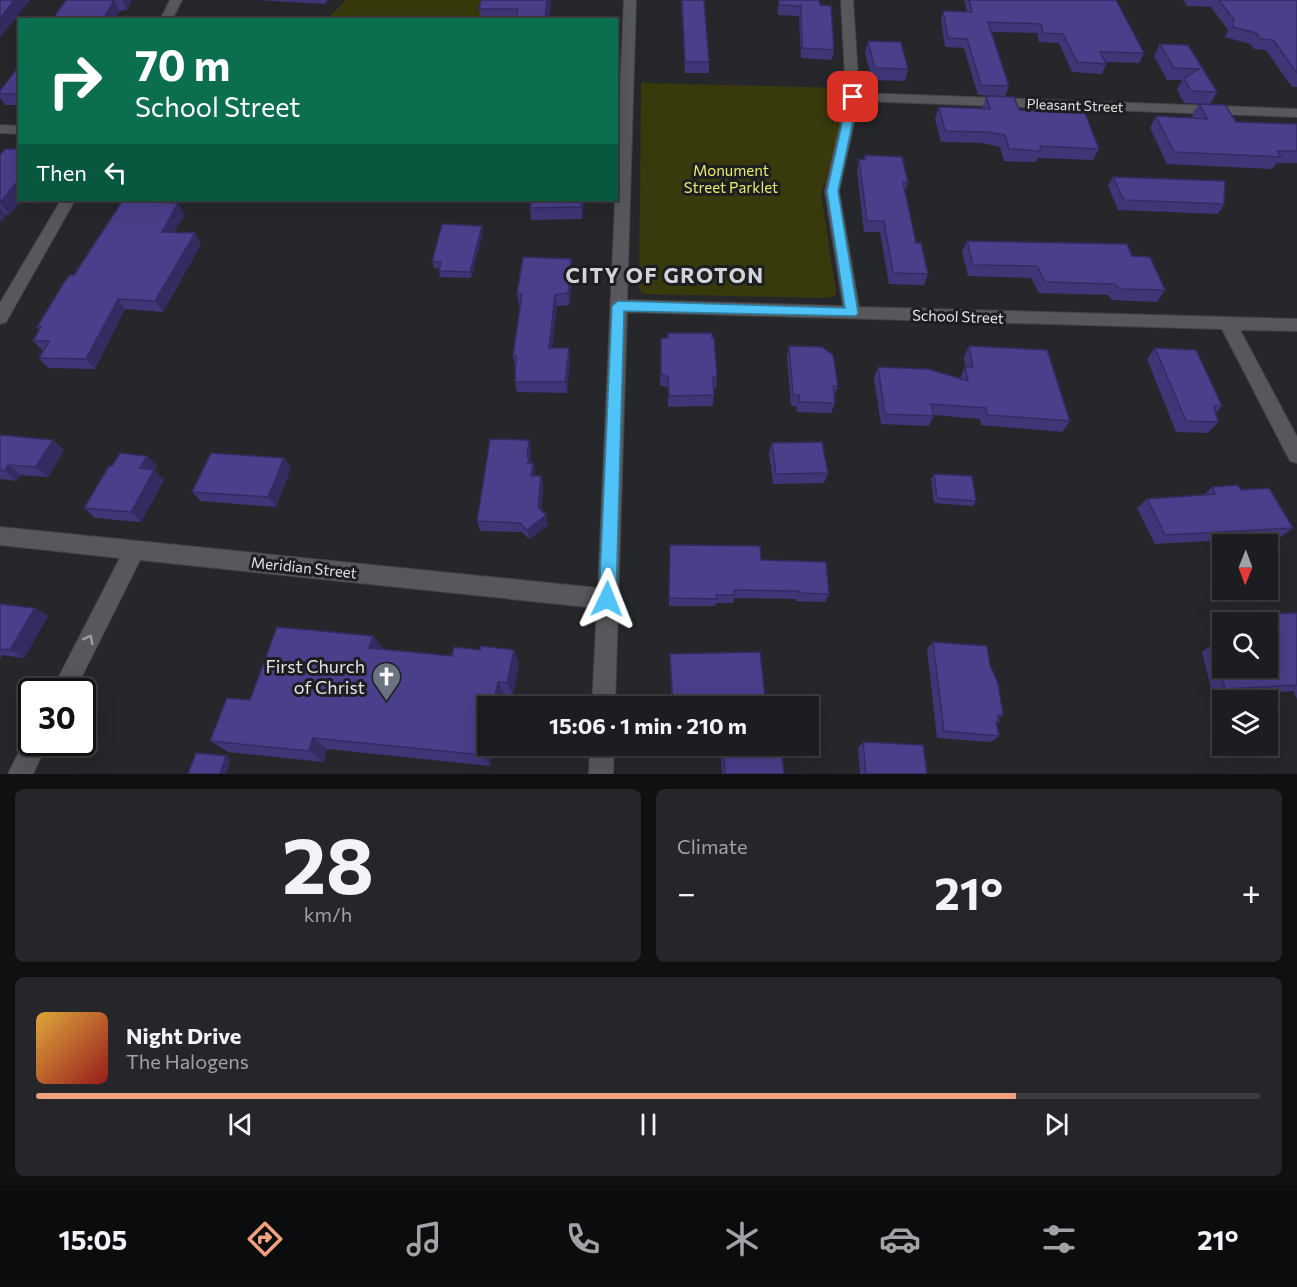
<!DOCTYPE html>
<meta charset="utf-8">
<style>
:root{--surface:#1c1d20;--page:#252629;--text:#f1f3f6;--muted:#a0a2a5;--line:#3a3b3e;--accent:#f2a17e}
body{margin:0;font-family:Commissioner,sans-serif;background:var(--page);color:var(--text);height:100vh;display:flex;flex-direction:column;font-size:22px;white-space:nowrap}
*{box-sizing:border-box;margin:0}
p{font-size:20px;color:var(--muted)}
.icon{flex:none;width:33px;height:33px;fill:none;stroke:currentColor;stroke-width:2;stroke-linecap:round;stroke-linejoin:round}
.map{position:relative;height:774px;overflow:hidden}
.details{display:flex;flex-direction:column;gap:15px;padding:15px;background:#0f1012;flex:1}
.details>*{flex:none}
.hud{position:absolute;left:18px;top:18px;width:600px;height:183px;border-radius:0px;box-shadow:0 6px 24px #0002,0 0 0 2px var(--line);background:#0b6e4f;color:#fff;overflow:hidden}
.needle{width:39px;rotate:181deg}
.tools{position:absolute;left:1212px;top:534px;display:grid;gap:12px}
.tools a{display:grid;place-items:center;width:66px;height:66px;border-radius:0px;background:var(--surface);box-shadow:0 6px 24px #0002,0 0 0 2px var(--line);font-size:30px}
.speed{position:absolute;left:18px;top:678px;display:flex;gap:12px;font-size:30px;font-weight:700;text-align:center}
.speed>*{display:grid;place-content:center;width:78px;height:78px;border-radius:50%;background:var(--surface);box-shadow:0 6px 24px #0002,0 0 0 2px var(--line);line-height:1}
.speed .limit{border:3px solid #111;border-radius:9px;background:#fff;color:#111}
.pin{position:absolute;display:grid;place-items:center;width:51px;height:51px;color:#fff;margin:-26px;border-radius:12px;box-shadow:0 3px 9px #0006}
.me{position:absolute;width:66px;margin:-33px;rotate:2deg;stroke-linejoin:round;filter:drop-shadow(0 0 4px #0008)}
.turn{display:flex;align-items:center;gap:21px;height:126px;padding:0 18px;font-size:27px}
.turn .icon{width:78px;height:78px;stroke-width:2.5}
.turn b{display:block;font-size:42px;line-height:51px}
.then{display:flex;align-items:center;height:57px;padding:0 18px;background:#0003;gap:12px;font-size:22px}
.big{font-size:45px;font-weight:700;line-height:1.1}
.details .card{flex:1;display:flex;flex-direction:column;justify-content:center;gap:9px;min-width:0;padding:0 21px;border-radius:9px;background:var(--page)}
.details .dial{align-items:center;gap:0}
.dial b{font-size:78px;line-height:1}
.song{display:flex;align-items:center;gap:18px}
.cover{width:72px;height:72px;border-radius:9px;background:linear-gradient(135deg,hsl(40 70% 55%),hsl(0 70% 35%))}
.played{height:6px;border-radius:3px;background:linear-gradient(90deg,var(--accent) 80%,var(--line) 80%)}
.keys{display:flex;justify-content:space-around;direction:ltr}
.heat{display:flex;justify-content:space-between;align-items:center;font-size:33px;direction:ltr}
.details .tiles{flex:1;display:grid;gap:15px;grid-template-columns:1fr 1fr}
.card:last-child{grid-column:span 2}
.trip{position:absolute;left:477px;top:696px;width:342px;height:60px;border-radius:0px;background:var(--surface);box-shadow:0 6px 24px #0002,0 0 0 2px var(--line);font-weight:700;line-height:60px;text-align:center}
.tabs{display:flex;height:96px;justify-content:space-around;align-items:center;background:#0b0c0d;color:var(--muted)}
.tabs .icon{width:42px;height:42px}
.tabs .active{color:var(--accent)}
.tabs b{font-size:27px;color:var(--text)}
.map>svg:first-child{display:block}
.green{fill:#393a0c}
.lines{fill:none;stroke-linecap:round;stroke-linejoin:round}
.street-casing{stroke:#424345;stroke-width:2}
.street{fill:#58585c;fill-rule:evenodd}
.wall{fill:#3f3678}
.shaded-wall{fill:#332c61}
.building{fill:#493f8b;stroke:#332c61;stroke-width:1.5}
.oneway{stroke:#9e9ea0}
.route{fill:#4fc3f7;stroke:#337fa1;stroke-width:1.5}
.labels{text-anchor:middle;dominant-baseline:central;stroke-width:6;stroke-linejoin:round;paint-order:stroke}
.far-street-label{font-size:14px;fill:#e3e3e5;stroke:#1d1e21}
.park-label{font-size:15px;fill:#e8ec6b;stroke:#1d1e21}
.street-label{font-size:15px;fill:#e3e3e5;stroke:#1d1e21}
.near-poi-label{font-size:18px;fill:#e3e3e5;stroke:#1d1e21;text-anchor:end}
.district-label{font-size:21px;font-weight:bold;letter-spacing:1.5px;fill:#d3d4d8;stroke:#1d1e21}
</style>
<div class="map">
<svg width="1297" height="774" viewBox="0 0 1297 774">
<rect width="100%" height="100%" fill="#26272b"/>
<path class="green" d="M345,0h141l-5,19 -153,1c5,-10 12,-11 17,-20z
M641,83l206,5 -5,36 -21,71 15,96 -1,5 -10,2 -181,-4 -5,-4z"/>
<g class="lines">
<defs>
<path id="street" d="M170,0h12l-10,20h-12z
M624,0h12l-9,300 216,6 -18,-115 21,-94 -5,-97h12l6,93 438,16v8l-438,-16 -20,90 20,116 438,12v12l-57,-1 57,107v26l-7,-2 -68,-132 -595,-17 -12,394h-23l5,-98 -457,-48 -66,132h-23l69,-134 -120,-13v-18l598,61z
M0,125l20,1v8l-20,-1z
M61,200h14l-69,122 -6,2v-21z
M32,732v10h16l-15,32h-25l20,-40z
M590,746h24l-1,28h-24z"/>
</defs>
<use href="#street" class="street-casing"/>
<use href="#street" class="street"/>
</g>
<path class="wall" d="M66,0h66l-5,10 -7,1z
M257,0h71l-3,4z
M551,0l-2,20h-68l-2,-11z
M681,0h23l5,62v11h-24z
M778,0h41l1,5 14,45 -2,10 -31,-2 -2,-42 -21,-1z
M964,0h158h-6l28,53 -5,10 -34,-1 1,2 -4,10 -30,-2 -13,-29 -20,-1 -2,-9 -46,-1 18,54 -4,10 -27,-1 -14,-47 -19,-1 -4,-26 2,-10 24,1z
M1183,0h114v87h-5l-26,-37 -12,-1 -4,-5 -25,-7 3,-7 -17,-23 -24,-1z
M868,41l40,28 -3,12 -31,-1 -3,-4 -6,-23z
M1160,44l28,1 29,47 -7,12 -26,-1 -7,-13 5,-10h-15l-13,-24z
M20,64v41h-15l-5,-7v-7z
M986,96l33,14 80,39 -6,11 -55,-2 -2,4 -32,-1 -4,-14 -18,-4 -41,-1 -6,-23 4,-12 43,1z
M1199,104l37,18 61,2v39h-20l-5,6 -105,-5 -17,-36 6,-12 37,2 -1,-3z
M0,155l20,45h1l-12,15h-3l-6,8z
M865,155l43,27 -3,9 11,52 12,31 -4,11 -35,-1 -9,-52h-16l-7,-61 2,-12 4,1z
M1113,177l111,27 -6,10 -100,-4 -10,-24z
M123,200h41l-2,3 23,11 -11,18 27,12 -38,68 -38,-3 -30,60 -47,-1 -9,-10 4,-7 -10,-10 6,-11 -2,-3 37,-52z
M531,200h53l-2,19 -51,1 -1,-12z
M483,232l-12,46 -31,-1 -1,-6v-3h-5l-2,-6z
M967,241l165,15 33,34 -8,12 -45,-2 -4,-5 -69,-2 -8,-15 -63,-2 -6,-24z
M571,259l2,12 -4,34 -12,1 -5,42 18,11 -3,34 -50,-1 -2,-10v-15l-2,-11 8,-50h-2l-2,-12z
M661,338l56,39 -1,10 -2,1 -1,18 -45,1v-19l-8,-3z
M789,346l49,40 -4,11 1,6 -4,10 -34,-1 -1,-6h-5l-4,-49z
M969,346l101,75 -8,11 -81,-7 -1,-6 -46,-4 -5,11 -48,-2 -7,-46 4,-11 82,11 5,-11 -1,-10z
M1155,348l67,58 -6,7 2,9 -10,11 -32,-1 -29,-73z
M0,435l53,5 11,10 -16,27 -28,-2 -3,6 -17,-2z
M529,440l2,10 -1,13h3l2,13 8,10 -2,24 5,5 2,10 -19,14 -7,-7 -42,-1 -3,-10z
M772,443l56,30 -4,10 -51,1 -4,-31z
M147,456l10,10 -3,4 10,10 -23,42 -46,-4 -11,-10 28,-42z
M291,468l-15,39 -75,-6 -9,-9z
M934,474l42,27 -3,5 -39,-3 -3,-24z
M1212,487l29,3 52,38 -12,9 -126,7 -18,-36 10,-9 57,-4z
M669,553l92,7 68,34 -4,8 -29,-1v-2l-62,-1 -1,5h-17l-1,3h-46z
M0,604l35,4 13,8 -24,42 -22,-3 -2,4z
M1297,613v86l-4,-8 -80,5 -11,-44 11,-8 55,24v-46h-14l12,-8z
M373,636l10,14 136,13 -6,32 -9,-1 -16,52h6l-4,20 -163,-17 -4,13 -95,-10 -18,-11 40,-41z
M933,642l70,73 -5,4 1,3 -3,2 3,12 -8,6 -54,-4 -10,-89z
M670,654l96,52h-94l-2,-41z
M863,742l64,32h-67l-2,-26z
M720,746h61l3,28h-62z"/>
<path class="shaded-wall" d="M14,0h16l-30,38v-20z
M114,0l6,11 -5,9h-12z
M122,0h10l-5,10z
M547,0h4l-2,20h-4z
M20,178v22h1l-12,15 -9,-12z
M152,200h12l-7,13 -7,-11z
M582,200h2l-2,19 -1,-12z
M178,203l7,11 -17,28 -6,-10z
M0,208l6,7 -6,8z
M482,226l1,6 -12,46 -1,-6z
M195,233l6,11 -38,68 -8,-11z
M571,259l2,12 -4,34 -1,-12z
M555,295l2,11 -6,53 -2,-11z
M118,299l7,10 -30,60 -9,-10z
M569,348l1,11 -3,34 -2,-11z
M53,440l11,10 -16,27 -12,-10z
M529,440l2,10 -1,11 1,6 -1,6 -3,-16z
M147,456l10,10 -8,13 -9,-11z
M284,458l7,10 -15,39 -8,-10z
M533,463l2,10 -2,13 -2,-10z
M8,465l12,10 -3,6 -12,-10z
M154,470l10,10 -23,42 -10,-10z
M541,476l2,10 -3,31 -2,-10z
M546,515l2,10 -19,14 -2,-9z
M35,608l13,8 -24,42 -14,-8z
M373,636l11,14 -15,-2z
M514,650l5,13 -6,32 -6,-12z
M498,682l6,12 -3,12h-8z
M488,734v12h6l-4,20 -7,-11z
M313,738l14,11 -4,13 -14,-11z
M226,756l5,3 -5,15h-6z"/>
<path class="building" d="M0,0h14l-14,18z
M66,0h49h-1l-11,20h-51z
M481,0h66l-2,18h-29l2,-9h-39z
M682,0h22l5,62h-24z
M779,0h40l1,5 11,1 3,44 -32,-2 -1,-42 -22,-1z
M969,0h147l28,53 -44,-1 6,12 -29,-2 -14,-28 -20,-1 -2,-9 -53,-2 21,64 -28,-1 -14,-46 -19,-1 -5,-27 29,1z
M1219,0h78v73l-24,-33 -13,-1 -4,-6 -24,-6 2,-7z
M868,41l33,1 7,27 -31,-1 -3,-3z
M1160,44l28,1 29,47 -26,-1 -7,-13 15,-9 -25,-1z
M20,64v30h-20v-3z
M986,96l28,1 5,13 66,3 14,36 -59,-3 1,5 -32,-2 -4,-14 -18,-3 -42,-1 -6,-24 51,2z
M1199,104l26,1 11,17 61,2v27h-20l4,6 -107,-5 -18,-36 52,3z
M5,149h15v29l-20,25v-48z
M865,155l37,2 6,25h-5l13,61h5l7,31 -35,-1 -9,-52h-17l-8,-62 6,1z
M1113,177l112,4 -1,23 -100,-4z
M123,200h29l-2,2 28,1 -16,29 33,1 -40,68 -37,-2 -32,60 -47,-1 10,-17h-16l8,-14h-4l28,-46 5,-6h4z
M531,200h51l-1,7 -51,1z
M442,224l40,2 -12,46 -31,-1 2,-9h-9z
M967,241l160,3 5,12 18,1 15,33 -45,-1 -5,-5 -70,-2 -8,-16 -64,-1z
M523,257l48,2 -3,34 -13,2 -6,53h20l-4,34h-50l1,-26h-3l9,-62h-5z
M668,333h44v5l2,-1 3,40h-4l1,18 -45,1 -1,-19 -7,-3v-36h7z
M789,346l33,1 11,8 5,31h-5l2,17 -36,-1v-7h-6z
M969,346l78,4 23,71 -83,-6 -1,-7 -55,-4 3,12 -49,-2 -7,-47 50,2 40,12 -3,-14h8z
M1155,348l41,2 26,56h-8l4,16 -32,-1z
M0,435l53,5 -17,27 -28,-2 -3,6 -5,-1z
M490,439l39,1 -2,17h2l-1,6h5l-2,13h10l-3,31 8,8 -19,15 -7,-7 -43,-2z
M822,442l6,31 -52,1 -4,-31z
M120,453l27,3 -7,12 14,2 -23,42 -47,-4 25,-42h3z
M211,453l73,5 -16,39 -76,-5z
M934,474l38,2 4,25 -39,-3z
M1238,485l3,5 28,-2 24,40 -128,7 -18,-36 68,-5 -3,-7z
M670,545l90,1 1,14 65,2 3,32 -30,-1v-2l-65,-1v5h-18l1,4 -48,-1z
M0,604l35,4 -25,42 -10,-1z
M1297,613v72l-72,4 -12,-45h9v24h46v-26h11l-12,-22 2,-1 -3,-5z
M277,627l96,9 -4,12 83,8 2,-9 26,3 1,-4 33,4 -7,33 -9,-1 -5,24h-5v28l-5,21 -170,-17 -4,13 -99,-10 17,-43 23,2z
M933,642l54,4 3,19 8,18 5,32h-5l1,7h-3l3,14 -55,-5z
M760,652l6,54h-93l-3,-52z
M863,742l60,3 4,29h-61z
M723,746h58l3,28h-59z
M196,753l30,3 -6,18h-32z"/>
<defs><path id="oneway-chevron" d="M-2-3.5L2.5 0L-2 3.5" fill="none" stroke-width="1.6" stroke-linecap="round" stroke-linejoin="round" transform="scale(1.5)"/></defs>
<use class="oneway" href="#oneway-chevron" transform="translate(89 639) rotate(-63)"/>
<path class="route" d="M853,94l5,3 -20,94 20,122 -2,3 -232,-5 -8,288 -3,6 -6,2 -5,-2 -3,-6 13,-293 6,-5 227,7 -18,-117 21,-94z"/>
<defs>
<symbol id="church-pin" viewBox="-11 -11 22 30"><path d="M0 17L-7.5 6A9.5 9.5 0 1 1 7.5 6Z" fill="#6b7280" stroke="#1d1e21"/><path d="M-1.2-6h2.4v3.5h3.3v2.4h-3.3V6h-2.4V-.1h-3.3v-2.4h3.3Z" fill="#fff"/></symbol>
</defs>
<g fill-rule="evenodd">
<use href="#church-pin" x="370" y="660" width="33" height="45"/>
</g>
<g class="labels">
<g class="far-street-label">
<text transform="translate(1075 105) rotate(2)">Pleasant Street</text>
</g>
<g class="park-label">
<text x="731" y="170">Monument<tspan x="731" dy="17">Street Parklet</tspan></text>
</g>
<g class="street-label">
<text transform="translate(958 316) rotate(2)">School Street</text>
<text transform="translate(304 567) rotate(6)">Meridian Street</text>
</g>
<g class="near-poi-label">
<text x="365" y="666">First Church<tspan x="365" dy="21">of Christ</tspan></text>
</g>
<g class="district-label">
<text x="665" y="274">CITY OF GROTON</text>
</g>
</g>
</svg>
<div class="tools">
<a><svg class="needle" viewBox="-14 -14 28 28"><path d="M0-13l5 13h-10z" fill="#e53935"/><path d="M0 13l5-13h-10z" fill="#a0a2a5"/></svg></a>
<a><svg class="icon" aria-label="search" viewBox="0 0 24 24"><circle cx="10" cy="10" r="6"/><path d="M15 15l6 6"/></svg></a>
<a><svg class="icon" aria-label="layers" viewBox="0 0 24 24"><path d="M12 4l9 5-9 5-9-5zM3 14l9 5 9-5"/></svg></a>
</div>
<div class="speed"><div class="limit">30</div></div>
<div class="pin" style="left:853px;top:97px;background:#d93025"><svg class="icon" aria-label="arrive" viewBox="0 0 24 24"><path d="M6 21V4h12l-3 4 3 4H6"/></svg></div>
<svg class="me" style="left:607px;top:599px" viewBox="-20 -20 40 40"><path d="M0-17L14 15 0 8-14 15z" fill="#4fc3f7" stroke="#fff" stroke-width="4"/></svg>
<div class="trip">15:06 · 1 min · 210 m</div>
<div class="hud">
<div class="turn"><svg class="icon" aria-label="right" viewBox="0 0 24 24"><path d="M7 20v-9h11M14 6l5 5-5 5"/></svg><div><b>70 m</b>School Street</div></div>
<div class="then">Then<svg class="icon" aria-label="left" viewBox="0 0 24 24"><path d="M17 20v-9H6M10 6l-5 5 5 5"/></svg></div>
</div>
</div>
<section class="details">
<div class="tiles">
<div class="card dial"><b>28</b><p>km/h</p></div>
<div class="card"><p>Climate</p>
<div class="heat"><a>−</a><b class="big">21°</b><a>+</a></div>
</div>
<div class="card">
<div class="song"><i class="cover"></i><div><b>Night Drive</b><p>The Halogens</p></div></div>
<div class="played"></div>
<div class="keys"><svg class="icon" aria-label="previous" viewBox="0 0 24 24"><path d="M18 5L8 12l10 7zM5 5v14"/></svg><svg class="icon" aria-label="pause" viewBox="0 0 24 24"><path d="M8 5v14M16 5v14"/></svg><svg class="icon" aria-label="next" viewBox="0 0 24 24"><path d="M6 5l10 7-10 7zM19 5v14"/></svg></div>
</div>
</div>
</section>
<nav class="tabs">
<b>15:05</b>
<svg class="icon active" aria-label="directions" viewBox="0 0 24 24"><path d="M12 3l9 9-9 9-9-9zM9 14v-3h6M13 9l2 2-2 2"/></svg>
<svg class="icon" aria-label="music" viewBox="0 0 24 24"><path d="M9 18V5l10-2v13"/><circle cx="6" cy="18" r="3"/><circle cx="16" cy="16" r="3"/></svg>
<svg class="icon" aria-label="phone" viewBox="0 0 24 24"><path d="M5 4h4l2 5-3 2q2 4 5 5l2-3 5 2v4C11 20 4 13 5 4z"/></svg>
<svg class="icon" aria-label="climate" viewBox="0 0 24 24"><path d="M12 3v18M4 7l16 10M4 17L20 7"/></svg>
<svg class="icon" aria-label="car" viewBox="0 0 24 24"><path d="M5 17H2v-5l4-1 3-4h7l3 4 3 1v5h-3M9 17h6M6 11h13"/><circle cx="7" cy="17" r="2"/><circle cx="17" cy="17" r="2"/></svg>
<svg class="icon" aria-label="filters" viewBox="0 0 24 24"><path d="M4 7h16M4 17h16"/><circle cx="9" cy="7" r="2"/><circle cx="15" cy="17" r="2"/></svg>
<b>21°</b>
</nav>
